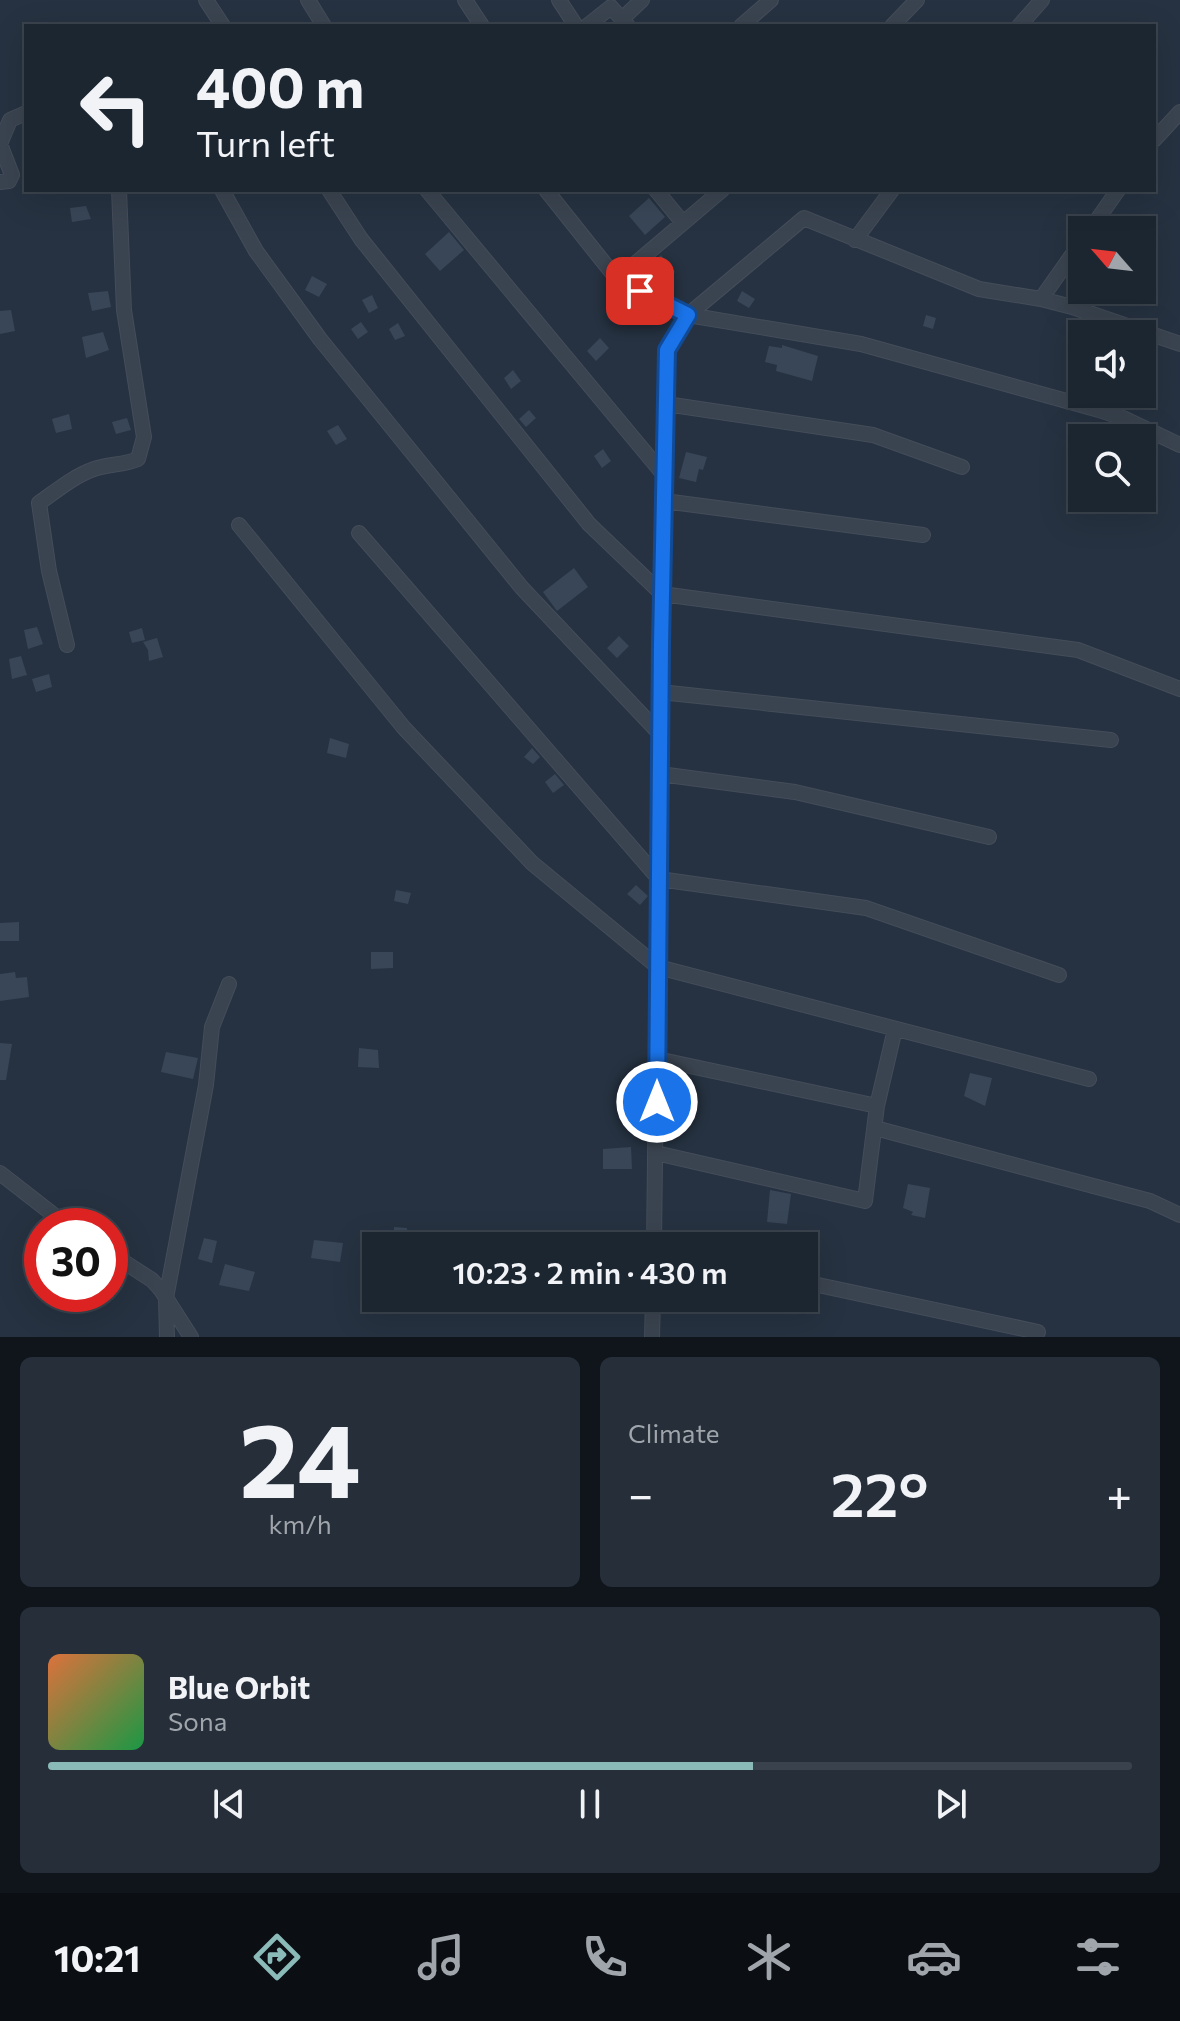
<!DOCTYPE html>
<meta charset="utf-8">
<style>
:root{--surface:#1c2631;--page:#252e39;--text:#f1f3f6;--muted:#a0a5ab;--line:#3a434d;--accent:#8bbbb9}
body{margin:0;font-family:Commissioner,sans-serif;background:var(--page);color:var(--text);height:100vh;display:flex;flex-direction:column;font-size:30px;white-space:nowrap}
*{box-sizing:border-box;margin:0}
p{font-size:26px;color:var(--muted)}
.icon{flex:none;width:44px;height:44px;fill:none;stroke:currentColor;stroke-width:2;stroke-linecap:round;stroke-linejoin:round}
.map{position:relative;height:1337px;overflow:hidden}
.side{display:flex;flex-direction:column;gap:20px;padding:20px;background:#0f151b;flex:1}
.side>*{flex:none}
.hud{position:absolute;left:24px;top:24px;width:1132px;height:168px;border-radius:0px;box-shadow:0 8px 32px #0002,0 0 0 2px var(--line);background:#1c2631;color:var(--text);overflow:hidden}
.needle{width:52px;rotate:298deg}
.fabs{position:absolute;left:1068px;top:216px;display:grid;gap:16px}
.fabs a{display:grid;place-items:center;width:88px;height:88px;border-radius:0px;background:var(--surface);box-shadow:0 8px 32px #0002,0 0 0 2px var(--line);font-size:40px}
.speed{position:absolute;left:24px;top:1208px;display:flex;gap:16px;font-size:40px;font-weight:700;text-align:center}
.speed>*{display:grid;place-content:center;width:104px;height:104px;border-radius:50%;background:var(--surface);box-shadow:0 8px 32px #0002,0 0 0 2px var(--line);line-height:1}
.speed .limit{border:12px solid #d22;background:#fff;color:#111}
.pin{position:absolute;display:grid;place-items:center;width:68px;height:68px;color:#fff;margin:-34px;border-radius:16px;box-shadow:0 4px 12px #0006}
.me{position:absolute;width:88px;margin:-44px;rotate:0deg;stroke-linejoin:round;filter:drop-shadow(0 0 6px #0008)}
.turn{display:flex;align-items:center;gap:28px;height:168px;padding:0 40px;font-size:36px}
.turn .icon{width:104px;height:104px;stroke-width:2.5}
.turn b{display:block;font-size:56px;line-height:68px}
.big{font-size:60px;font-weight:600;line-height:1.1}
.side .tile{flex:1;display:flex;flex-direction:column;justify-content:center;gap:12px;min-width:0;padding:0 28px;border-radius:12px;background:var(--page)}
.side .dial{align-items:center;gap:0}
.dial b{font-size:104px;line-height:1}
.song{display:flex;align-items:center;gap:24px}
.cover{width:96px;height:96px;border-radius:12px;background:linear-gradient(135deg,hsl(20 70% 55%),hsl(140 70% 35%))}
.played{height:8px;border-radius:4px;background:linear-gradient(90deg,var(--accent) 65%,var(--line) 65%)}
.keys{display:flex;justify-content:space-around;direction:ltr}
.heat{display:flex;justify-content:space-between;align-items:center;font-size:44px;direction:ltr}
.side .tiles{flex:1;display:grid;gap:20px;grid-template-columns:1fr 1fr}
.tile:last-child{grid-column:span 2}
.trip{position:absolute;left:362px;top:1232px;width:456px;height:80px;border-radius:0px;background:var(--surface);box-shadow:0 8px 32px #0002,0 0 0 2px var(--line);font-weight:600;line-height:80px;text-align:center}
.dock{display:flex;height:128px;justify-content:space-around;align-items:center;background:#0b0f14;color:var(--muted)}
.dock .icon{width:56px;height:56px}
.dock .selected{color:var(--accent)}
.dock b{font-size:36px;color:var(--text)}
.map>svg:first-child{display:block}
.building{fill:#384657}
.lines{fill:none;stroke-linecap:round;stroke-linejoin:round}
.minor-casing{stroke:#444d5a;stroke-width:16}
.minor{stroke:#3a4450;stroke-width:14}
.route-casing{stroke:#114b97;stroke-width:20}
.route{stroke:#1a73e8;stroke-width:14}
</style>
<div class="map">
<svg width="1180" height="1337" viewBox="0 0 1180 1337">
<rect width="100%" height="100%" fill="#263241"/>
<path class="building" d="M649,198l16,19 -20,18 -16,-19z
M86,206l5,13 -19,3 -2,-14z
M449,232l15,18 -24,21 -15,-17z
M661,255l14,17 -11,10 -2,-3 -3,2 -10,-16z
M312,276l15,8 -8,13 -14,-7z
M108,291l3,16 -19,4 -4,-18z
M742,291l13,8 -6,9 -12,-7z
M372,295l6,13 -9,5 -7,-13z
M11,310l4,21 -15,3v-23z
M926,315l10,3 -3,11 -10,-3z
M361,322l7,10 -10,7 -7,-10z
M398,323l7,13 -10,4 -6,-11z
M103,332l6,18 -23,8 -4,-21z
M600,338l9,10 -13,13 -9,-10z
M782,345l36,11 -6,25 -36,-10 1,-6 -12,-3 4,-16 13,2z
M513,370l8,11 -10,8 -7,-11z
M529,410l7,8 -10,9 -7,-8z
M69,414l3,15 -16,4 -4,-14z
M127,418l4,12 -15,4 -4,-12z
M338,425l9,14 -11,6 -9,-14z
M603,449l8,12 -9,7 -8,-12z
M686,452l21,5 -4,13 -4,-1 -3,13 -17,-4z
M574,568l14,19 -31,24 -14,-19z
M37,627l6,17 -15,5 -4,-19z
M142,628l3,12 -13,3 -3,-11z
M619,636l10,10 -12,12 -10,-10z
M157,638l6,19 -14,4 -1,-11 -5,-8z
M21,656l6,19 -15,4 -3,-20z
M49,674l3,13 -16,5 -4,-13z
M330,738l19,6 -3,14 -19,-5z
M532,748l8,9 -7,7 -9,-7z
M555,774l9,11 -11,8 -8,-11z
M636,885l12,11 -8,9 -13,-11z
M396,890l15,3 -3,11 -14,-3z
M19,922v19h-19v-18z
M371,952h22v16l-22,1z
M15,972l1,6 11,-1 2,20 -29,4v-27z
M0,1043l12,1 -6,36h-6z
M359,1048l19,2 1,18 -21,-1z
M166,1052l32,6 -5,21 -32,-7z
M970,1073l22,5 -7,28 -21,-10z
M631,1147l1,22h-29v-20z
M908,1184l22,4 -5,30 -14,-3 2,-3 -10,-4z
M770,1190l21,4 -4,30 -20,-2z
M394,1227l13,1v13h-13z
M204,1238l13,3 -5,22 -14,-4z
M314,1240l29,3 -3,19 -29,-4z
M225,1264l30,8 -6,19 -30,-6z
M603,1298h21l1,14 -8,-3h-13z"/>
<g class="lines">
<defs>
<path id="minor" d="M206,0l17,26
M308,0l16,26
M465,0l17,26
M559,0l17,26
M622,19l20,-19
M587,26l24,-19 17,19
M741,26l30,-26
M892,26l25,-26
M1019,26l23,-26
M1154,140l26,-28
M0,182l9,-1 3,-6 -12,-31 10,-24 16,-7
M222,190l34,61 64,88 202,249 138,146
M329,190l32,49 228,285 73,70 416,56 102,39
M427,190l237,285
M546,190l71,89 71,36 173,29 238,66 24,8 57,27
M656,190l27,33
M1090,230l28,-40
M855,240l37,-50
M617,279l105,-89
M1041,299l41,-58
M666,404l207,31 89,32
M664,501l259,34
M239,525l165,203 128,135 126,104 431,112
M359,533l300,346 207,29 193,67
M67,645l-18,-74 -10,-68c17,-12 35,-27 55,-34 15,-5 30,-4 44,-10l6,-22 -20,-127 -5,-120
M660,692l451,48
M660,774l135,18 194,45
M657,1059l220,47
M875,1128l275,73 30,14
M656,1153l209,48 12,-95 18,-77
M0,1173l68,53
M654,1246l7,-602 6,-294 21,-35 116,-97 175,71 62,10 31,8 108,37
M110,1253l42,27 9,10 30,47
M804,1282l234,50
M167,1337l-1,-39 40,-213 6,-58 17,-43
M652,1337l1,-39"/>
</defs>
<use href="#minor" class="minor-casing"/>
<use href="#minor" class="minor"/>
</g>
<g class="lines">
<defs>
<path id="route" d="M640,291l48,24 -21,35 -6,294 -4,458"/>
</defs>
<use href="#route" class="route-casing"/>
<use href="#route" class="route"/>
</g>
</svg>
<div class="fabs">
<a><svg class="needle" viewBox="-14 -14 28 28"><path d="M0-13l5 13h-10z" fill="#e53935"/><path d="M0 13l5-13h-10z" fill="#a0a5ab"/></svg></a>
<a><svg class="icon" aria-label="sound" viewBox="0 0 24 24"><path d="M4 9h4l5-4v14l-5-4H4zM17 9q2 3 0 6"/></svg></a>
<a><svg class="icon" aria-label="search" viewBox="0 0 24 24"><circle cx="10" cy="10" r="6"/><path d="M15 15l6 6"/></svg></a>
</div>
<div class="speed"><div class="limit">30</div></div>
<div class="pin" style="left:640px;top:291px;background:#d93025"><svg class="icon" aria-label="arrive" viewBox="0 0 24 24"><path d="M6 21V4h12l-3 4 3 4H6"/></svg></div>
<svg class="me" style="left:657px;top:1102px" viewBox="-20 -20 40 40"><circle r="17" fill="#1a73e8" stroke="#fff" stroke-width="3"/><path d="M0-11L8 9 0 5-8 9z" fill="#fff"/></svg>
<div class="trip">10:23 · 2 min · 430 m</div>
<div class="hud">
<div class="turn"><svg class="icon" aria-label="left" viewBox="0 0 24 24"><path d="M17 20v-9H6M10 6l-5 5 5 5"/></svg><div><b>400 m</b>Turn left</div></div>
</div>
</div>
<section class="side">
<div class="tiles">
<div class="tile dial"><b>24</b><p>km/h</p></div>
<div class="tile"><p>Climate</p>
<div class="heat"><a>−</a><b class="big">22°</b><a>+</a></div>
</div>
<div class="tile">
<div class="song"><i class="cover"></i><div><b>Blue Orbit</b><p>Sona</p></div></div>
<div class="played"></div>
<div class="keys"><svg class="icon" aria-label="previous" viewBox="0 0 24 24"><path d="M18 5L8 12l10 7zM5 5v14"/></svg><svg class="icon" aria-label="pause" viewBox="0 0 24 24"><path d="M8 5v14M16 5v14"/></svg><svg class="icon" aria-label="next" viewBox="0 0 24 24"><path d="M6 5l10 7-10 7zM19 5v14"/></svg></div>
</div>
</div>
</section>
<nav class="dock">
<b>10:21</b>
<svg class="icon selected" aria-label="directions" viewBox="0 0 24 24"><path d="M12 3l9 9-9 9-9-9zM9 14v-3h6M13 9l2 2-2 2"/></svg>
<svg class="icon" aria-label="music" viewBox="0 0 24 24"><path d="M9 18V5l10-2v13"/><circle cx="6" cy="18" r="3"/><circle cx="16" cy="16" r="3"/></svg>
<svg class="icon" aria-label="phone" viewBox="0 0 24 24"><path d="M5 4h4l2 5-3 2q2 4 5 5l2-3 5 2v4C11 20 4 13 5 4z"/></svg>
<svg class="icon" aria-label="climate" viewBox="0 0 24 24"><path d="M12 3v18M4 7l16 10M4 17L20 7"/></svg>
<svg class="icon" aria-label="car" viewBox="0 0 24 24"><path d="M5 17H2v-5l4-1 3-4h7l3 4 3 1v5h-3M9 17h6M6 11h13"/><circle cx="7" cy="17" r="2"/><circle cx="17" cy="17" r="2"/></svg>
<svg class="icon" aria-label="filters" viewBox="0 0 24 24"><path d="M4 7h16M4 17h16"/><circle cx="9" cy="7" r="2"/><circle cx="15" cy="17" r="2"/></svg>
</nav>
